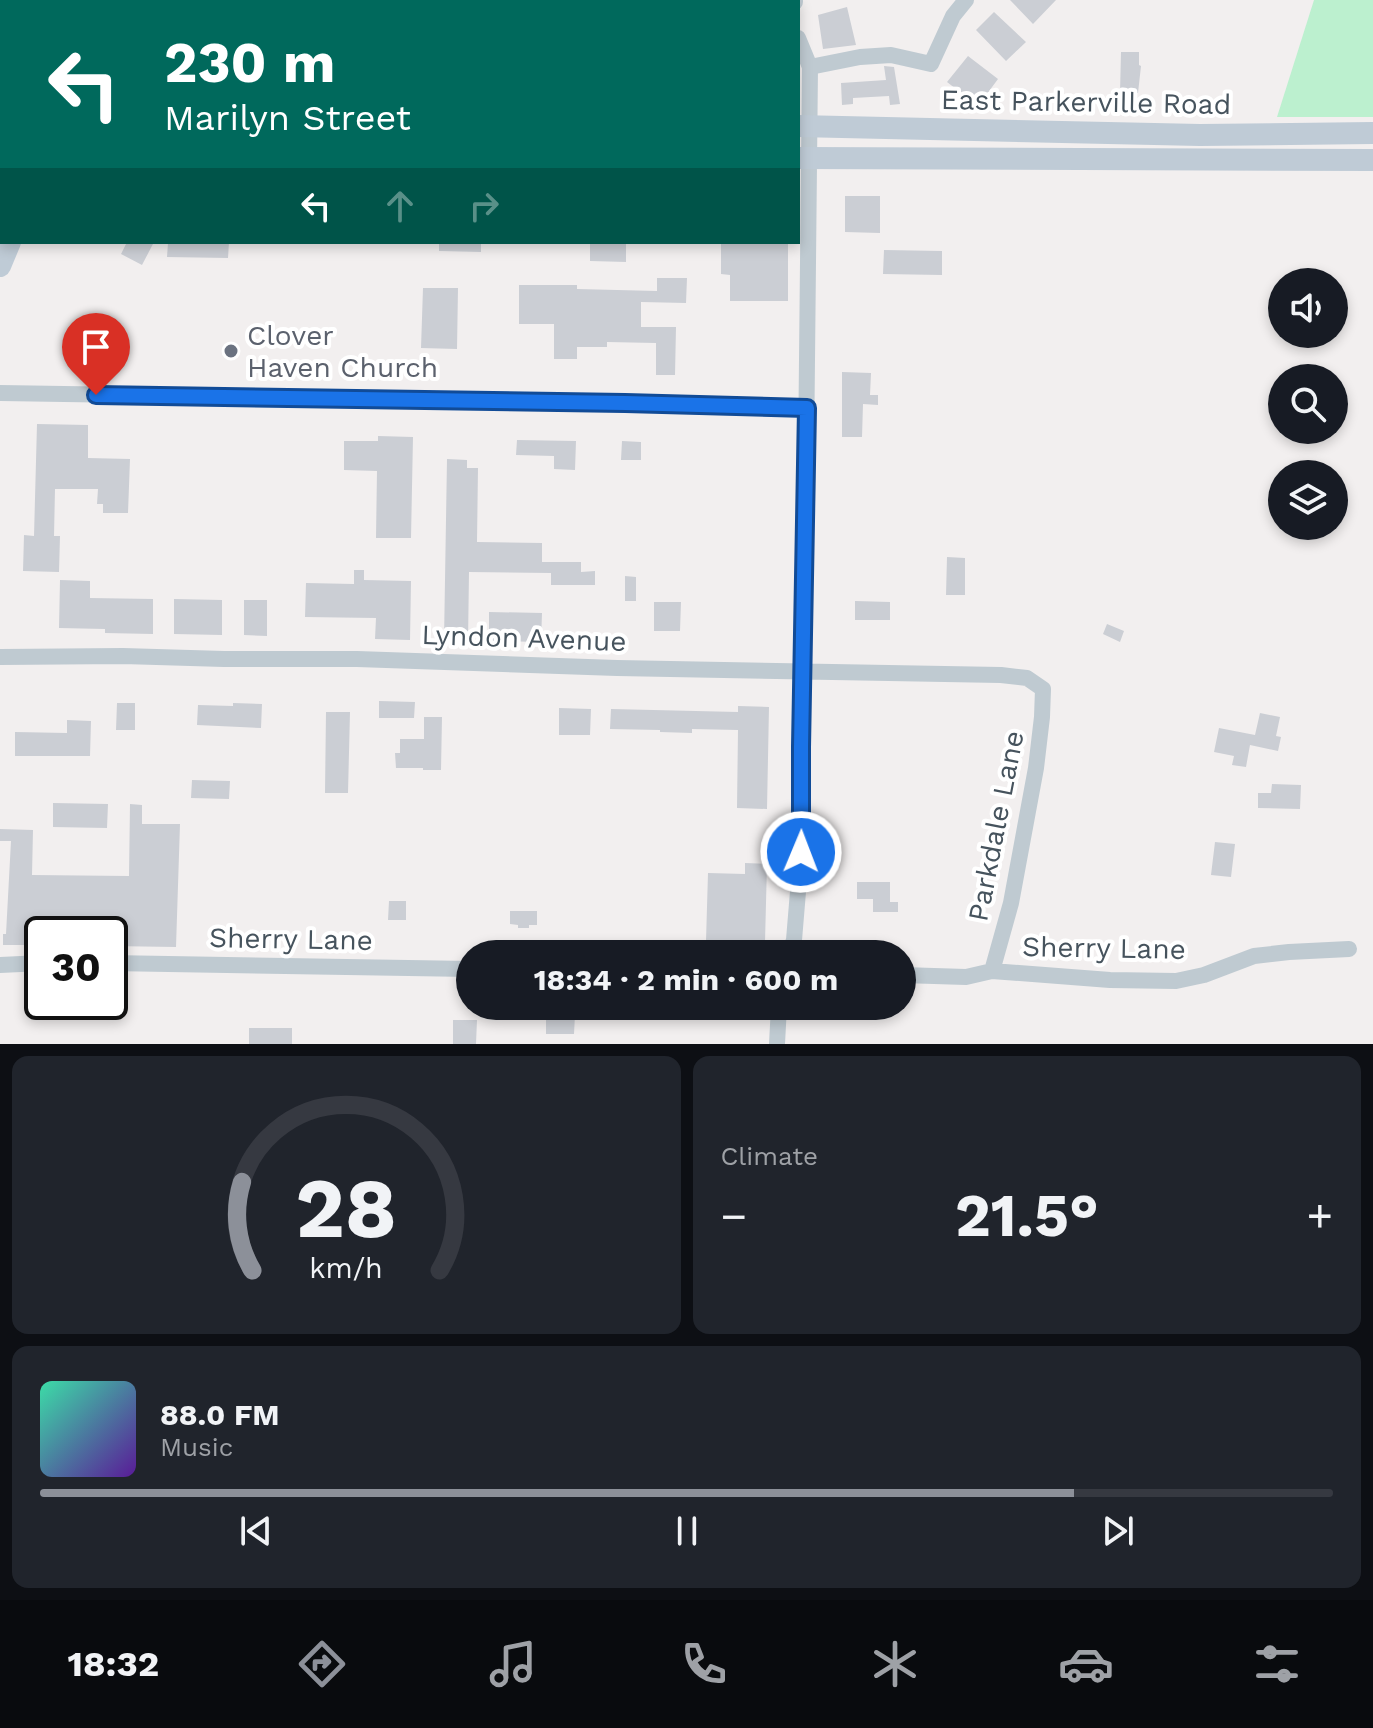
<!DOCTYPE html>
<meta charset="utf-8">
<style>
:root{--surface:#171b24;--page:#20242c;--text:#f1f3f6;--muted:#9ea1a6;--line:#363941;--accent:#8c9099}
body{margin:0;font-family:"Work Sans",sans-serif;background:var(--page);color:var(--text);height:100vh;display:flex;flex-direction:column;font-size:30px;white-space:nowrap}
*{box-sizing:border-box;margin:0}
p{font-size:26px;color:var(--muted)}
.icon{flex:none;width:44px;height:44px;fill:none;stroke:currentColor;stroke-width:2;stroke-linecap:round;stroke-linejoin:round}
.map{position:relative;height:1044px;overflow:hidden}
.side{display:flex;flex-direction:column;gap:12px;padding:12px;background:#0d0f14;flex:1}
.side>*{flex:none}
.top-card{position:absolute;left:0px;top:0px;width:800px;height:244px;box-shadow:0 4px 12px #0003;background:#00695c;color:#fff;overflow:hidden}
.controls{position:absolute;left:1268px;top:268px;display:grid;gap:16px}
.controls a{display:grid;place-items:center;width:80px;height:80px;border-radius:50%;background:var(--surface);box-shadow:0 4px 12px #0003;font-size:40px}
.speed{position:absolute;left:24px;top:916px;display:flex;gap:16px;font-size:40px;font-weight:700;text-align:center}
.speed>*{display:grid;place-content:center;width:104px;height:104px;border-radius:50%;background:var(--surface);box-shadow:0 4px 12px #0003;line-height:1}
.speed .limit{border:4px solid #111;border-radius:12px;background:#fff;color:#111}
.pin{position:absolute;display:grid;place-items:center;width:68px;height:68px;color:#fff;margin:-82px -34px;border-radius:50% 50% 50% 0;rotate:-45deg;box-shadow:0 0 8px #0007}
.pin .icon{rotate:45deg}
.me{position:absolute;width:88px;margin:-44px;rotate:1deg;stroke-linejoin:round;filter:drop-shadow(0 0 6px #0008)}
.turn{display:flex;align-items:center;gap:28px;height:168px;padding:0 32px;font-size:36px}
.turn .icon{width:104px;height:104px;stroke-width:2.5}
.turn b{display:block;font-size:56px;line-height:68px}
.lanes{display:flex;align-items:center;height:76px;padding:0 32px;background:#0003;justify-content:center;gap:40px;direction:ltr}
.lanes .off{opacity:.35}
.big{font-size:60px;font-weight:700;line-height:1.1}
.side .widget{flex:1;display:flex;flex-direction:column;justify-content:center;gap:12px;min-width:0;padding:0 28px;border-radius:16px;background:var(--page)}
.side .dial{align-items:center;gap:0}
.dial svg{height:208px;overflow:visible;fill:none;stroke:var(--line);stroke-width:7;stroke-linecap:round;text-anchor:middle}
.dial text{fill:var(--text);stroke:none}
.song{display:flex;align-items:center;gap:24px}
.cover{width:96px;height:96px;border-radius:12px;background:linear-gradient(135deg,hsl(160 70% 55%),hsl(270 70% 35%))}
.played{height:8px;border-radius:4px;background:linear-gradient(90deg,var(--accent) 80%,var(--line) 80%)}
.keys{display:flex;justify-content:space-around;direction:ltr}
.heat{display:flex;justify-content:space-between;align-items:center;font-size:44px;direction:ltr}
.side .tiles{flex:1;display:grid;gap:12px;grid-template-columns:1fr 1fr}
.widget:last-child{grid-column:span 2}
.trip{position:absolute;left:456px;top:940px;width:460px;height:80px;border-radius:40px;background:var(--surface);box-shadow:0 4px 12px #0003;font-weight:700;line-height:80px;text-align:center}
.dock{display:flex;height:128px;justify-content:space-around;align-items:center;background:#090b0e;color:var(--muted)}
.dock .icon{width:56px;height:56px}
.dock .selected{color:var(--accent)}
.dock b{font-size:36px;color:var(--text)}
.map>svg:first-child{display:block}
.green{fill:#bcf0cf}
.building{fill:#cbced4}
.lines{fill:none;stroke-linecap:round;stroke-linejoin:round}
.street{stroke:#bfcad1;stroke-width:16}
.secondary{stroke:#bfcbd6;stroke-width:22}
.route-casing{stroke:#114b97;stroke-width:20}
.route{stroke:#1a73e8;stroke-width:14}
.worship-dot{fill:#6b7280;stroke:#fff;stroke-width:3}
.labels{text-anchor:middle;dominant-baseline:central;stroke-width:8;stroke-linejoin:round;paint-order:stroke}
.street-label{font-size:28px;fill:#46535d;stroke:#fff}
.worship-label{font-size:28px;fill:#5b616d;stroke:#fff;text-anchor:start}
</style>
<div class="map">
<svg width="1373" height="1044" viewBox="0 0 1373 1044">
<rect width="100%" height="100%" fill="#f2efef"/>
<path class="green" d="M1314,0h59v117h-96z"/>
<path class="building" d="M1010,0h46l-23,24z
M847,7l9,38 -33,4 -5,-34z
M994,12l32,30 -20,19 -30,-31z
M1121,52h18v13l2,1 -3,27h-18z
M968,56l30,23 -20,27 -31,-24z
M884,66l10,1 6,37 -10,1 -1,-9 -36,2v6l-11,1 -1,-22 45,-3z
M845,196h35v37l-35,-1z
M127,242h27l-12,23 -21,-11z
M181,242h48l-1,16 -61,-1 1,-14z
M439,242h42v10l-42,-1z
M590,242h36v20l-36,-1z
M721,242h67v59h-58v-26l-9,-1z
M884,250l58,1v24l-59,-1z
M657,278h30l-1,25 -45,-1v25h35l-1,48h-19v-32l-49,-1v5h-30v12h-23v-35h-35v-39h58v4l80,2z
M423,288h35l-1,61 -36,-1z
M842,372l29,1 -1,22h8v10l-15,-1 -1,33h-20z
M37,424l51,1v33l42,1 -2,54h-25v-9h-6l1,-15h-43l-1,47h6l-1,36 -36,-1 1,-36 10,1z
M378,436l35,1 -2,101h-35l1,-67 -33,-1v-29h34z
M517,440l59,1 -1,29 -21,-1v-13l-38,-1z
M622,441l19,1v18h-20z
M447,459l20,1v8h11l-1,74 65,1v19h39v10l14,-1v14h-44v-12l-82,-1 -1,70 -24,-1z
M947,557l18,1v37h-19z
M354,570h10v10l47,1 -1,59 -35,-1 1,-21 -71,-1 1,-34 48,1z
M625,576l11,1v24h-11z
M60,580l30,1v17l63,1v35l-48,-1v-4l-46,-1z
M174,599l48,1v35l-48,-1z
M244,600h23v36l-23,-1z
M855,601l35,1v18h-35z
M654,602h27l-1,29h-26z
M489,612l53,1 -1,29 -52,-1z
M1107,624l17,7 -4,11 -17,-8z
M379,701l36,1 -1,16h-35z
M117,703h18v27h-19z
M233,703l29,1 -1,24 -64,-3 1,-20 35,1z
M738,706l31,1 -2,102 -30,-1 1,-78 -46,-1v4l-32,-1v-2l-50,-1 1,-20 127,3z
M559,708l32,1 -1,26h-31z
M326,712h24l-2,81h-23z
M1260,713l20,4 -4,19 5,1 -3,14 -28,-6 -4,22 -14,-2 2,-9 -20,-4 5,-24 36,7z
M424,717h18l-1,53h-18v-2h-27l-1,-15h5v-14h24z
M67,720l24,1 -1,35h-75v-24l52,1z
M192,780l38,1 -1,18 -38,-1z
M1272,784l29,1 -1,24 -42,-1v-15h13z
M53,803l55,1 -1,24 -54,-1z
M130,804l12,1v19h38l-4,123 -66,-1v-23h-27v11h-41v11h-39v-11h3l5,-93h-11v-12l33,1 -1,45 97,1z
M1215,842l20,2 -4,33 -20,-2z
M745,863l22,1 -2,78 -59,-1 2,-68 37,1z
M857,882h33v20h8v10h-25v-13h-16z
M389,901h17v19h-18z
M510,911h27v14h-8v3h-11v-3l-8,-1z
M546,1015h29l-1,19h-28z
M453,1020h24l-1,24h-23z
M249,1028h43v16h-43z"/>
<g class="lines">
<path class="street" d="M795,2v-2
M798,38l12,29 50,-10 31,-2 40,9 22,-48 13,-16
M0,393l625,10 182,5
M0,657l123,-1 101,3h133l260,9 384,7 26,3 16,11 -1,28 -6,51 -25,135 -19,68
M789,954l5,-14 8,-97 -1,-96 4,-192 5,-488
M110,963l360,6
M0,965l42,-2
M902,975l64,2 26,-6 118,9 66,1 28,-6 50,-19 35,-4 60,-3
M777,1044l2,-38"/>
<path class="secondary" d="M10,0v2
M798,126l402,9 173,-2
M0,140h2
M798,158l575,2
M0,266l10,-24"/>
</g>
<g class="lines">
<defs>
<path id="route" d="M96,395l529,8 182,5 -6,339v105"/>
</defs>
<use href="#route" class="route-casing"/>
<use href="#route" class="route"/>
</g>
<circle class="worship-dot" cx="231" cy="351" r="8"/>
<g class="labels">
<g class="street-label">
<text transform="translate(1086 102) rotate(1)">East Parkerville Road</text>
<text transform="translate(524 638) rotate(2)">Lyndon Avenue</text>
<text transform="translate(996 826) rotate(-79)">Parkdale Lane</text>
<text transform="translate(291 939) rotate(1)">Sherry Lane</text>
<text transform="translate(1104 948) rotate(1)">Sherry Lane</text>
</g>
<g class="worship-label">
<text x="247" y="335">Clover<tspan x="247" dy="32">Haven Church</tspan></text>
</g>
</g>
</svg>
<div class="controls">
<a><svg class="icon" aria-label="sound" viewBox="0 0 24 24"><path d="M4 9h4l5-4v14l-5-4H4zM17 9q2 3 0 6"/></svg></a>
<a><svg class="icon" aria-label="search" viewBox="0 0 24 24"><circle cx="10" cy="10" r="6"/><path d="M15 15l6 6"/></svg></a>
<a><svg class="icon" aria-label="layers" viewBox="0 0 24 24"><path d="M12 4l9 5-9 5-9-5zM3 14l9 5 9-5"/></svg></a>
</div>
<div class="speed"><div class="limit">30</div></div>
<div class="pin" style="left:96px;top:395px;background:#d93025"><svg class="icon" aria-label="arrive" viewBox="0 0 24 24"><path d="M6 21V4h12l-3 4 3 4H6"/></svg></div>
<svg class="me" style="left:801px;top:852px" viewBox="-20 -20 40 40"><circle r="17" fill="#1a73e8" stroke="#fff" stroke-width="3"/><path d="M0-11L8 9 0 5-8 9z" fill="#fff"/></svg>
<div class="trip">18:34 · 2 min · 600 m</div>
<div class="top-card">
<div class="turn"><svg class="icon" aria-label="left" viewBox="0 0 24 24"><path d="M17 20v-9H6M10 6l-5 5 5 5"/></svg><div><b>230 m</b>Marilyn Street</div></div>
<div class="lanes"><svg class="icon" aria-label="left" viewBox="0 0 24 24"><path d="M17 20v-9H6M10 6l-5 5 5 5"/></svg><svg class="icon off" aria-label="ahead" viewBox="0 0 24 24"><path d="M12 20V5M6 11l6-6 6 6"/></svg><svg class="icon off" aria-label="right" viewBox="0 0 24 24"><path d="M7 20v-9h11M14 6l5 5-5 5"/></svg></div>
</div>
</div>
<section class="side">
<div class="tiles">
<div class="widget dial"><svg viewBox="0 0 100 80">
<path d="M14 69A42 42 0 1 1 86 69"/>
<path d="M14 69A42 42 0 0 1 10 35" stroke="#8c9099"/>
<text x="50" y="56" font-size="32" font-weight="700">28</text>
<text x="50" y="72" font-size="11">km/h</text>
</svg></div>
<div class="widget"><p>Climate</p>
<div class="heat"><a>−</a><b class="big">21.5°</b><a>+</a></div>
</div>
<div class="widget">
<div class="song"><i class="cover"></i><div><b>88.0 FM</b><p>Music</p></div></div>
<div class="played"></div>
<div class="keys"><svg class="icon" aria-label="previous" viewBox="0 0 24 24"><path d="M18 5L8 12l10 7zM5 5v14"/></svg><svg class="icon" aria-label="pause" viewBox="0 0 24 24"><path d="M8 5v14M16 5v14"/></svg><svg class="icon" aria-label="next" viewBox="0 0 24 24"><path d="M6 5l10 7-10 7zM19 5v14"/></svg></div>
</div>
</div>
</section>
<nav class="dock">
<b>18:32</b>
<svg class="icon selected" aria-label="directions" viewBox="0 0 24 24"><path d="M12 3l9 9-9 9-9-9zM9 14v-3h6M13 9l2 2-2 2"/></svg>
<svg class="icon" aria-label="music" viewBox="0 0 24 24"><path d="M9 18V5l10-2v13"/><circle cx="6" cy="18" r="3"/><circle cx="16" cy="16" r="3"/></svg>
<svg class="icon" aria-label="phone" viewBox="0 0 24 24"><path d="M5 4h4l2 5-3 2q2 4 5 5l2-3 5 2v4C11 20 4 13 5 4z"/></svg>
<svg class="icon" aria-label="climate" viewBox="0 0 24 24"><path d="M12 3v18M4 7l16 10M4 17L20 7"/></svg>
<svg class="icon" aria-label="car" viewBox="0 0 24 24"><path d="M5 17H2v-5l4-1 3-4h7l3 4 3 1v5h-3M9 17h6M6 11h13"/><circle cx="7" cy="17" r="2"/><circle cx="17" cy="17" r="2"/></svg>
<svg class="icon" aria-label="filters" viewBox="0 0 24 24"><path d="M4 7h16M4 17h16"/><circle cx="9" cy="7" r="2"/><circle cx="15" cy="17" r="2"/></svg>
</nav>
